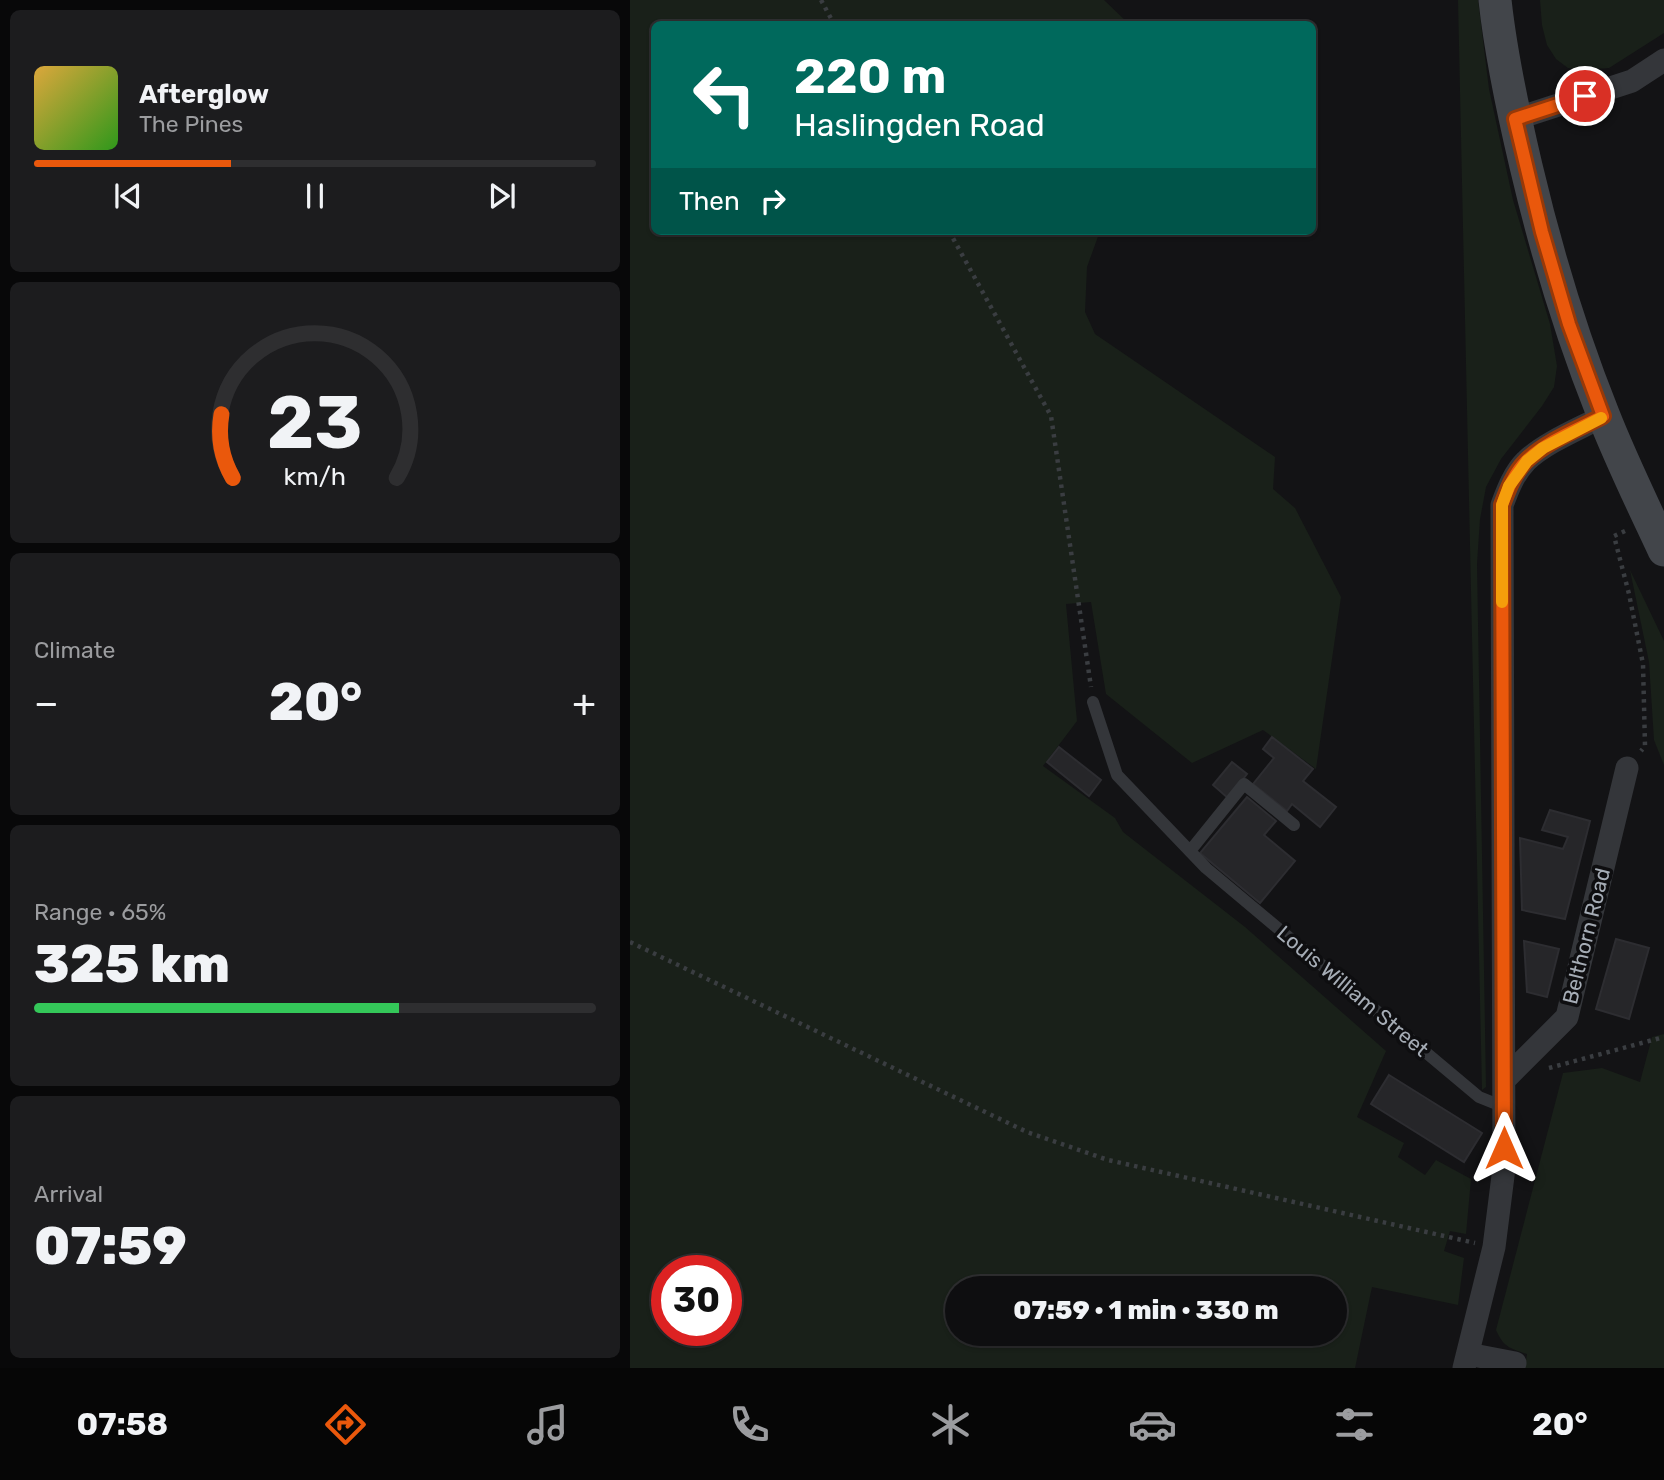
<!DOCTYPE html>
<meta charset="utf-8">
<style>
:root{--surface:#0e0e10;--page:#1c1c1e;--text:#f1f3f6;--muted:#9b9c9f;--line:#2e2e30;--accent:#ea580c}
body{margin:0;font-family:Rubik,sans-serif;background:var(--page);color:var(--text);height:100vh;display:flex;flex-direction:column;font-size:26px;white-space:nowrap}
*{box-sizing:border-box;margin:0}
p{font-size:23px;color:var(--muted)}
.icon{flex:none;width:38px;height:38px;fill:none;stroke:currentColor;stroke-width:2;stroke-linecap:round;stroke-linejoin:round}
.map{position:relative;flex:1;overflow:hidden}
.drawer{display:flex;flex-direction:column;gap:10px;padding:10px;background:#080809;width:630px}
.drawer>*{flex:none}
.top-card{position:absolute;left:21px;top:21px;width:665px;height:214px;border-radius:10px;box-shadow:0 2px 5px #0004,0 0 0 2px var(--line);background:#00695c;color:#fff;overflow:hidden}
.speed{position:absolute;left:21px;top:1255px;display:flex;gap:14px;font-size:35px;font-weight:700;text-align:center}
.speed>*{display:grid;place-content:center;width:91px;height:91px;border-radius:50%;background:var(--surface);box-shadow:0 2px 5px #0004,0 0 0 2px var(--line);line-height:1}
.speed .limit{border:10px solid #d22;background:#fff;color:#111}
.pin{position:absolute;display:grid;place-items:center;width:60px;height:60px;color:#fff;margin:-30px;border:4px solid #fff;border-radius:50%;box-shadow:0 2px 7px #0007}
.me{position:absolute;width:77px;margin:-38px;rotate:0deg;stroke-linejoin:round;filter:drop-shadow(0 0 5px #0008)}
.turn{display:flex;align-items:center;gap:24px;height:147px;padding:0 28px;font-size:32px}
.turn .icon{width:91px;height:91px;stroke-width:2.5}
.turn b{display:block;font-size:49px;line-height:60px}
.then{display:flex;align-items:center;height:66px;padding:0 28px;background:#0003;gap:14px;font-size:26px}
.big{font-size:52px;font-weight:800;line-height:1.1}
.drawer .tile{flex:1;display:flex;flex-direction:column;justify-content:center;gap:10px;min-width:0;padding:0 24px;border-radius:10px;background:var(--page)}
.drawer .dial{align-items:center;gap:0}
.dial svg{height:182px;overflow:visible;fill:none;stroke:var(--line);stroke-width:7;stroke-linecap:round;text-anchor:middle}
.dial text{fill:var(--text);stroke:none}
.song{display:flex;align-items:center;gap:21px}
.cover{width:84px;height:84px;border-radius:10px;background:linear-gradient(135deg,hsl(40 70% 55%),hsl(110 70% 35%))}
.played{height:7px;border-radius:4px;background:linear-gradient(90deg,var(--accent) 35%,var(--line) 35%)}
.keys{display:flex;justify-content:space-around;direction:ltr}
.heat{display:flex;justify-content:space-between;align-items:center;font-size:38px;direction:ltr}
.charge{height:10px;border-radius:5px;background:linear-gradient(90deg,#34c759 65%,var(--line) 0)}
.trip{position:absolute;left:315px;top:1276px;width:402px;height:70px;border-radius:35px;background:var(--surface);box-shadow:0 2px 5px #0004,0 0 0 2px var(--line);font-weight:800;line-height:70px;text-align:center}
.tab-bar{display:flex;height:112px;justify-content:space-around;align-items:center;background:#060606;color:var(--muted)}
.tab-bar .icon{width:49px;height:49px}
.tab-bar .current{color:var(--accent)}
.tab-bar b{font-size:32px;color:var(--text)}
main{display:flex;flex:1;min-height:0}
.map>svg:first-child{display:block}
.green{fill:#192019;fill-rule:evenodd}
.building{fill:#262629;stroke:#2d2d31;stroke-width:2}
.lines{fill:none;stroke-linecap:round;stroke-linejoin:round}
.path{stroke:#3a3d41;stroke-width:4.5;stroke-dasharray:3.5 5;stroke-linecap:butt}
.service{stroke:#34363a;stroke-width:12}
.minor{stroke:#34363a;stroke-width:23}
.secondary{stroke:#42454a;stroke-width:33}
.route-casing{stroke:#983908;stroke-width:18}
.route{stroke:#ea580c;stroke-width:12}
.slow{stroke:#f59e0b;stroke-width:12}
.labels{text-anchor:middle;dominant-baseline:central;stroke-width:7;stroke-linejoin:round;paint-order:stroke}
.street-label{font-size:21px;fill:#a5acb5;stroke:#0e0e10}
</style>
<main>
<section class="drawer">
<div class="tile">
<div class="song"><i class="cover"></i><div><b>Afterglow</b><p>The Pines</p></div></div>
<div class="played"></div>
<div class="keys"><svg class="icon" aria-label="previous" viewBox="0 0 24 24"><path d="M18 5L8 12l10 7zM5 5v14"/></svg><svg class="icon" aria-label="pause" viewBox="0 0 24 24"><path d="M8 5v14M16 5v14"/></svg><svg class="icon" aria-label="next" viewBox="0 0 24 24"><path d="M6 5l10 7-10 7zM19 5v14"/></svg></div>
</div>
<div class="tile dial"><svg viewBox="0 0 100 80">
<path d="M14 69A42 42 0 1 1 86 69"/>
<path d="M14 69A42 42 0 0 1 9 41" stroke="#ea580c"/>
<text x="50" y="56" font-size="32" font-weight="700">23</text>
<text x="50" y="72" font-size="11">km/h</text>
</svg></div>
<div class="tile"><p>Climate</p>
<div class="heat"><a>−</a><b class="big">20°</b><a>+</a></div>
</div>
<div class="tile"><p>Range · 65%</p><b class="big">325 km</b><div class="charge"></div></div>
<div class="tile"><p>Arrival</p><b class="big">07:59</b></div>
</section>
<div class="map">
<svg width="1034" height="1368" viewBox="0 0 1034 1368">
<rect width="100%" height="100%" fill="#131315"/>
<path class="green" d="M0,0h474l25,24h-475v207h446l-13,36 -2,45 10,22 180,123 -2,32 22,19 46,89 -25,172 -53,-39 -71,33 -86,-69 -15,-92 -25,2 11,117 -34,45 72,52 8,14 122,95 141,124 -29,66 47,26 -6,14 27,18 11,-15 35,19 -5,55 -16,-3 -6,20 20,7 -6,47 -86,-18 -17,81h-725zM37,1270h59v60h-59zM327,1288h378v46h-378z
M828,0h20l11,89 24,111 37,124 7,42 -3,21 -12,19 -41,53 -15,28 -6,32 -3,45 9,523 -4,3z
M910,0h124v33l-55,35 -25,2 -16,-2 -12,-9 -9,-14 -5,-20z
M1000,570l34,71v124l-10,-25 -5,-78z
M1034,1034v334h-139l2,-14c-17,-6 -23,-6 -31,-24l67,-257 39,-5 38,14 12,-45z"/>
<path class="building" d="M642,737l41,32 -10,12 33,26 -16,20 -28,-23 -5,7 -34,-27 21,-26 -11,-9z
M429,747l42,33 -12,16 -42,-34z
M602,762l15,12 -19,24 -15,-13z
M617,797l29,24 -12,14 31,26 -35,42 -60,-50z
M920,810l40,11 -25,98 -43,-9 -2,-72 43,11 5,-12 -26,-7z
M986,939l33,9 -20,71 -33,-10z
M894,941l35,8 -12,48 -20,-5z
M759,1075l93,58 -18,29 -93,-58z"/>
<g class="lines">
<path class="path" d="M191,0l13,24
M319,231l102,185 40,271
M995,531l-11,5 15,58 14,70 2,82 -4,5
M0,942l397,190 81,28 367,83
M919,1068l115,-31"/>
<path class="service" d="M463,702l24,73 89,93 273,229 25,10
M560,851l54,-67 50,41"/>
<path class="minor" d="M885,119l117,-38 32,-21
M874,1080l63,-63 60,-249
M838,1354l47,9
M834,1368l30,-121 10,-79 -2,-663c6,-16 12,-32 24,-44 20,-19 53,-32 77,-45"/>
<path class="secondary" d="M865,0c6,56 18,111 31,166 20,85 45,168 77,248 18,46 40,91 61,136"/>
</g>
<g class="lines">
<defs>
<path id="route" d="M874,1148l-2,-643c6,-16 12,-32 24,-44 21,-20 52,-32 77,-45l-34,-92 -27,-92 -27,-113 70,-23"/>
</defs>
<use href="#route" class="route-casing"/>
<use href="#route" class="route"/>
<path class="slow" d="M872,602v-97l7,-19 18,-25 16,-13 58,-30"/>
</g>
<g class="labels">
<g class="street-label">
<text transform="translate(956 936) rotate(-76)">Belthorn Road</text>
<text transform="translate(723 991) rotate(40)">Louis William Street</text>
</g>
</g>
</svg>
<div class="speed"><div class="limit">30</div></div>
<div class="pin" style="left:955px;top:96px;background:#d93025"><svg class="icon" aria-label="arrive" viewBox="0 0 24 24"><path d="M6 21V4h12l-3 4 3 4H6"/></svg></div>
<svg class="me" style="left:874px;top:1148px" viewBox="-20 -20 40 40"><path d="M0-17L14 15 0 8-14 15z" fill="#ea580c" stroke="#fff" stroke-width="4"/></svg>
<div class="trip">07:59 · 1 min · 330 m</div>
<div class="top-card">
<div class="turn"><svg class="icon" aria-label="left" viewBox="0 0 24 24"><path d="M17 20v-9H6M10 6l-5 5 5 5"/></svg><div><b>220 m</b>Haslingden Road</div></div>
<div class="then">Then<svg class="icon" aria-label="right" viewBox="0 0 24 24"><path d="M7 20v-9h11M14 6l5 5-5 5"/></svg></div>
</div>
</div>
</main>
<nav class="tab-bar">
<b>07:58</b>
<svg class="icon current" aria-label="directions" viewBox="0 0 24 24"><path d="M12 3l9 9-9 9-9-9zM9 14v-3h6M13 9l2 2-2 2"/></svg>
<svg class="icon" aria-label="music" viewBox="0 0 24 24"><path d="M9 18V5l10-2v13"/><circle cx="6" cy="18" r="3"/><circle cx="16" cy="16" r="3"/></svg>
<svg class="icon" aria-label="phone" viewBox="0 0 24 24"><path d="M5 4h4l2 5-3 2q2 4 5 5l2-3 5 2v4C11 20 4 13 5 4z"/></svg>
<svg class="icon" aria-label="climate" viewBox="0 0 24 24"><path d="M12 3v18M4 7l16 10M4 17L20 7"/></svg>
<svg class="icon" aria-label="car" viewBox="0 0 24 24"><path d="M5 17H2v-5l4-1 3-4h7l3 4 3 1v5h-3M9 17h6M6 11h13"/><circle cx="7" cy="17" r="2"/><circle cx="17" cy="17" r="2"/></svg>
<svg class="icon" aria-label="filters" viewBox="0 0 24 24"><path d="M4 7h16M4 17h16"/><circle cx="9" cy="7" r="2"/><circle cx="15" cy="17" r="2"/></svg>
<b>20°</b>
</nav>
